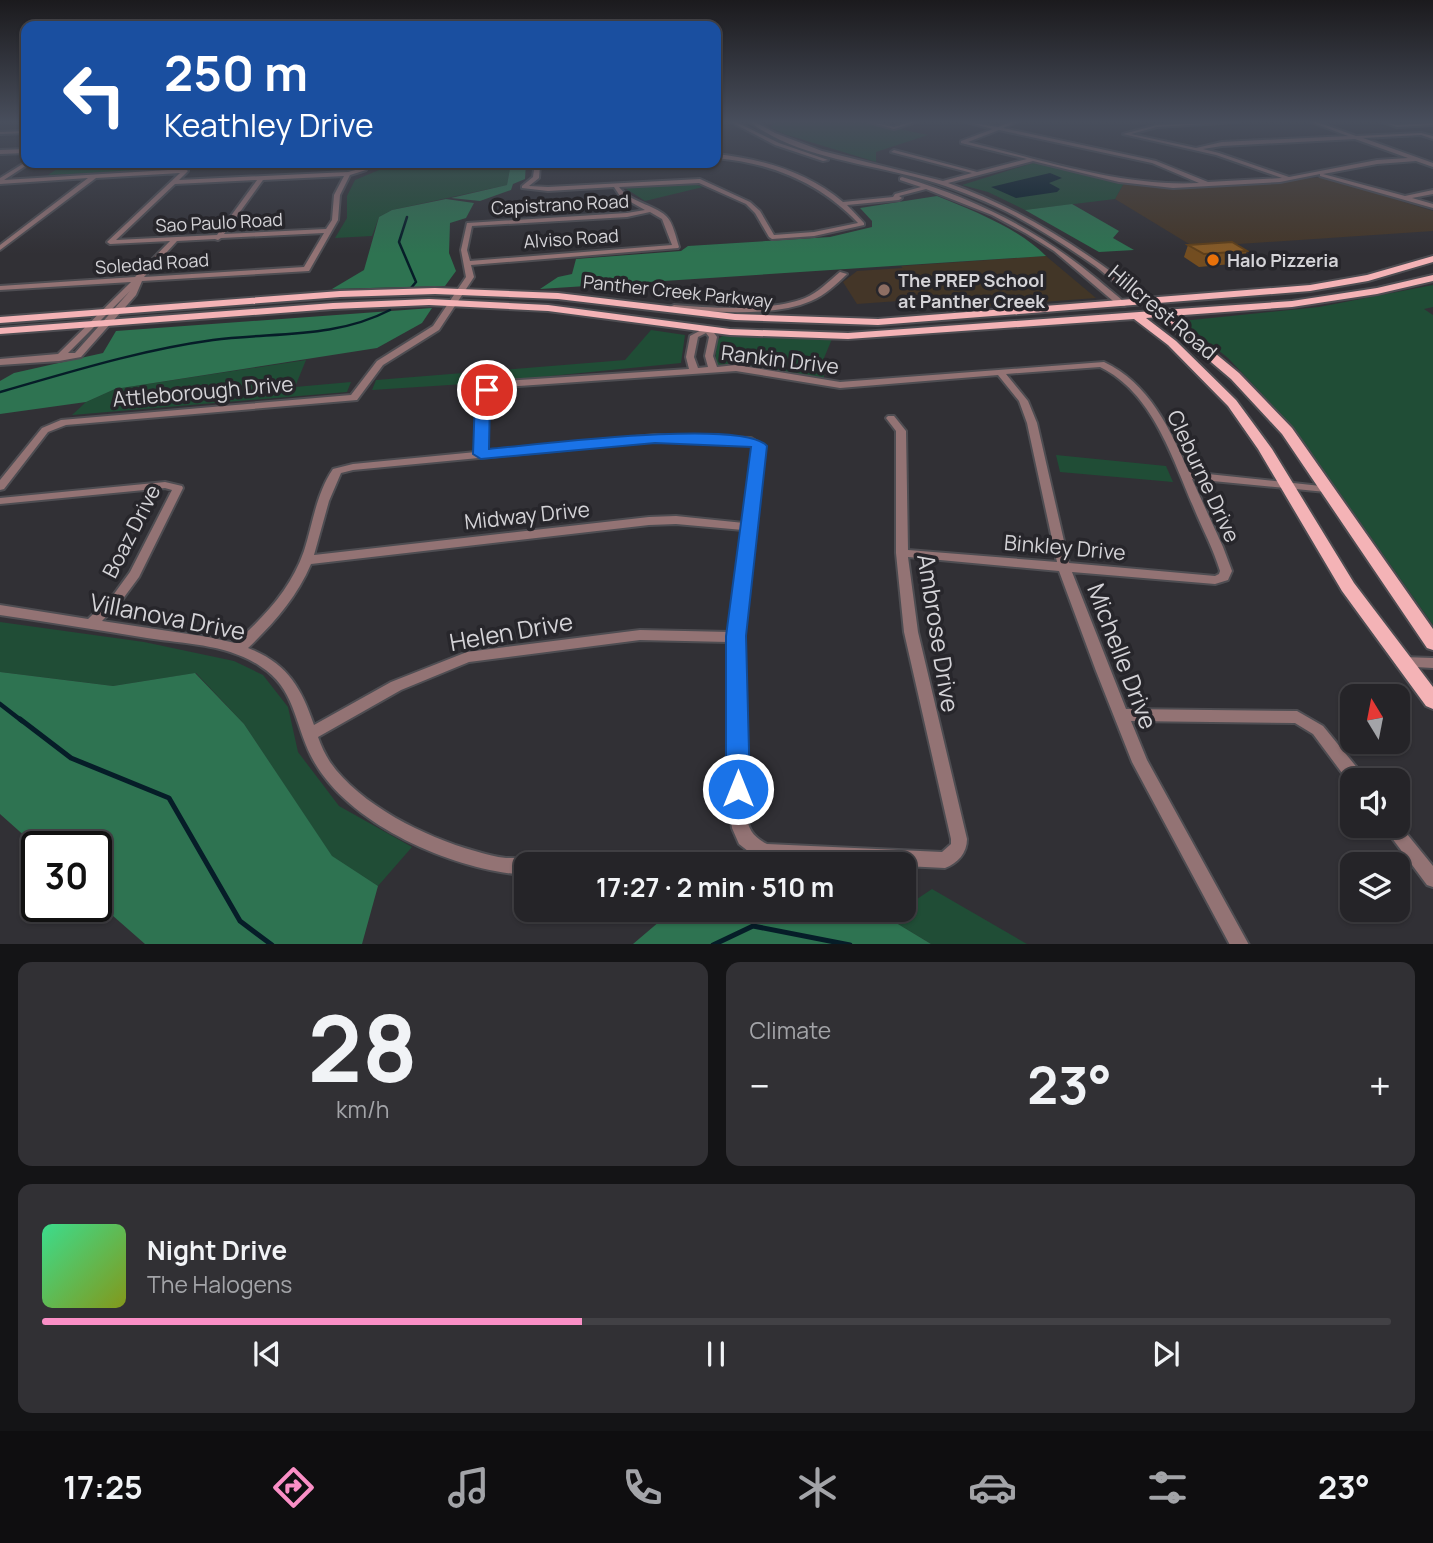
<!DOCTYPE html>
<meta charset="utf-8">
<style>
:root{--surface:#252428;--page:#313034;--text:#f1f3f6;--muted:#a3a4a8;--line:#424145;--accent:#fa8fc6}
body{margin:0;font-family:Manrope,sans-serif;background:var(--page);color:var(--text);height:100vh;display:flex;flex-direction:column;font-size:26px;white-space:nowrap}
*{box-sizing:border-box;margin:0}
p{font-size:23px;color:var(--muted)}
.icon{flex:none;width:38px;height:38px;fill:none;stroke:currentColor;stroke-width:2;stroke-linecap:round;stroke-linejoin:round}
.map{position:relative;height:944px;overflow:hidden}
.panel{display:flex;flex-direction:column;gap:18px;padding:18px;background:#141416;flex:1}
.panel>*{flex:none}
.guide{position:absolute;left:21px;top:21px;width:700px;height:147px;border-radius:14px;box-shadow:0 2px 5px #0004,0 0 0 2px var(--line);background:#1a4fa0;color:#fff;overflow:hidden}
.needle{width:46px;rotate:350deg}
.buttons{position:absolute;left:1340px;top:684px;display:grid;gap:14px}
.buttons a{display:grid;place-items:center;width:70px;height:70px;border-radius:14px;background:var(--surface);box-shadow:0 2px 5px #0004,0 0 0 2px var(--line);font-size:35px}
.speed{position:absolute;left:21px;top:831px;display:flex;gap:14px;font-size:35px;font-weight:700;text-align:center}
.speed>*{display:grid;place-content:center;width:91px;height:91px;border-radius:50%;background:var(--surface);box-shadow:0 2px 5px #0004,0 0 0 2px var(--line);line-height:1}
.speed .limit{border:4px solid #111;border-radius:10px;background:#fff;color:#111}
.pin{position:absolute;display:grid;place-items:center;width:60px;height:60px;color:#fff;margin:-30px;border:4px solid #fff;border-radius:50%;box-shadow:0 2px 7px #0007}
.me{position:absolute;width:77px;margin:-38px;rotate:0deg;stroke-linejoin:round;filter:drop-shadow(0 0 5px #0008)}
.turn{display:flex;align-items:center;gap:24px;height:147px;padding:0 28px;font-size:32px}
.turn .icon{width:91px;height:91px;stroke-width:2.5}
.turn b{display:block;font-size:49px;line-height:60px}
.big{font-size:52px;font-weight:700;line-height:1.1}
.panel .card{flex:1;display:flex;flex-direction:column;justify-content:center;gap:10px;min-width:0;padding:0 24px;border-radius:14px;background:var(--page)}
.panel .dial{align-items:center;gap:0}
.dial b{font-size:91px;line-height:1}
.song{display:flex;align-items:center;gap:21px}
.cover{width:84px;height:84px;border-radius:10px;background:linear-gradient(135deg,hsl(150 70% 55%),hsl(70 70% 35%))}
.played{height:7px;border-radius:4px;background:linear-gradient(90deg,var(--accent) 40%,var(--line) 40%)}
.keys{display:flex;justify-content:space-around;direction:ltr}
.heat{display:flex;justify-content:space-between;align-items:center;font-size:38px;direction:ltr}
.panel .tiles{flex:1;display:grid;gap:18px;grid-template-columns:1fr 1fr}
.card:last-child{grid-column:span 2}
.trip{position:absolute;left:514px;top:852px;width:402px;height:70px;border-radius:14px;background:var(--surface);box-shadow:0 2px 5px #0004,0 0 0 2px var(--line);font-weight:700;line-height:70px;text-align:center}
.tabs{display:flex;height:112px;justify-content:space-around;align-items:center;background:#0f0e10;color:var(--muted)}
.tabs .icon{width:49px;height:49px}
.tabs .active{color:var(--accent)}
.tabs b{font-size:32px;color:var(--text)}
.map>svg:first-child{display:block}
.commercial{fill:#423627}
.education{fill:#443628}
.green{fill:#204d36}
.forest{fill:#2e7351}
.water{fill:#061d28}
.lines{fill:none;stroke-linecap:round;stroke-linejoin:round}
.stream-far2{stroke:#061d28;stroke-width:2.5}
.stream-far1{stroke:#061d28;stroke-width:4.5}
.stream{stroke:#061d28;stroke-width:5}
.minor-casing{stroke:#4e4d52;stroke-width:4}
.major-casing{stroke:#4e4d52;stroke-width:4}
.minor{fill:#937374;fill-rule:evenodd}
.major{fill:#f4b3b6;fill-rule:evenodd}
.wall{fill:#734d20}
.building{fill:#865a25;stroke:#5e3f1a;stroke-width:2}
.route{fill:#1a73e8;stroke:#114b97;stroke-width:2}
.food-dot{fill:#e8710a;stroke:#27262b;stroke-width:2.5}
.education-dot{fill:#8d6e63;stroke:#27262b;stroke-width:2.5}
.labels{text-anchor:middle;dominant-baseline:central;stroke-width:7;stroke-linejoin:round;paint-order:stroke}
.far-street-label{font-size:18px;fill:#d4d3d7;stroke:#27262b}
.far-poi-label{font-size:18px;font-weight:bold;fill:#d4d3d7;stroke:#27262b;text-anchor:start}
.street-label{font-size:21px;fill:#d4d3d7;stroke:#27262b}
.near-street-label{font-size:24px;fill:#d4d3d7;stroke:#27262b}
</style>
<div class="map">
<svg width="1433" height="945" viewBox="0 0 1433 945">
<rect width="100%" height="100%" fill="#313035"/>
<path class="commercial" d="M1046,256l50,42 -160,12 -35,-44z"/>
<path class="education" d="M1323,177l110,34v20l-239,16 -79,-48 9,-16 68,5z
M903,268l23,31 -69,5 -14,-22 14,-11z"/>
<path class="green" d="M772,122h94l62,13 -52,17v10l-92,-28 -14,-7 4,-2z
M1036,162l88,21 -9,16 -90,11 -37,-18 -26,-7z
M66,163h240l-258,12z
M360,163h151l-4,22 -115,25 -13,7 -7,19 -37,2 12,-20v-22l8,-16 24,-10 -9,-4 -13,1z
M694,184l9,3 -58,14 -20,-13z
M1433,285v22l-9,2 9,6v310l-141,-199 -64,-68 -46,-37 137,-14z
M651,330l34,5 -4,28 -201,20 -108,7 4,-10 249,-20z
M725,334l107,5 -8,19v24l-64,-13 -42,-3 -3,-2 2,-24z
M306,360l-11,27 56,-5 -4,10 -275,23 14,-13 29,-13z
M1056,455l110,11 7,16 -113,-10z
M0,622l144,20 90,19 29,14 25,32 10,45 41,54 73,41 -34,39 -46,-29 -88,-133 -48,-51 -83,13 -113,-14z
M932,889l95,55h-96l-43,-26 17,-8v-3z"/>
<path class="forest" d="M511,163h15l-1,16 -12,5 -2,6 -31,11 -29,-3 56,-13z
M937,196c37,15 81,32 109,60l-506,33 18,-12 14,-3 4,-15 105,-8 7,-5 142,-9 42,-10v-6l-12,-13z
M446,199l28,4 -8,15 -16,5 -1,30 7,18 -11,15 -113,3 32,-19 15,-53 13,-7z
M1072,204l47,27 -6,7 21,12 -35,2 -74,-42z
M432,308l-10,15 -45,25 -262,41 -29,13 -86,12v-33l14,-8 89,-20 13,-22z
M0,672l113,14 82,-13 49,51 88,132 46,30 -16,58h-217l-49,-43v-54h-59l-37,-33z
M673,910h191l24,8 43,26h-298z"/>
<path class="water" d="M1050,173l12,5 -13,5 11,6 -3,3 -41,6 -25,-11z"/>
<g class="lines">
<path class="stream-far2" d="M407,217l-8,25 17,40 -5,6
M0,392c70,-20 140,-42 213,-52 61,-8 121,-1 177,-30"/>
<path class="stream-far1" d="M0,704l22,17"/>
<path class="stream" d="M20,719l51,39 98,40 71,123 32,24
M713,945l40,-19 97,19"/>
<defs>
<path id="minor" d="M731,122h5l43,21 49,17 -5,1 -48,-16z
M750,122h5l20,11 47,18 121,30 29,-8 -81,-21 3,-2 83,22 50,-13 -66,-16v-2l32,-12 -27,-7 32,5 13,-5h6l-14,6 153,33 52,21 74,-4 -66,-23 -93,-21 34,-9 82,-3 -82,5 -26,7 65,14 26,-6 126,-6 -37,-14h6l39,14 65,-3 12,3v3l-12,-4 -58,3 70,25v4l-17,-6 -39,3 -54,10 82,22 28,-6v4l-21,4 21,6v4l-113,-32v-2l-40,8 -107,6 -54,-6 -86,-21 -85,22c75,26 139,69 201,117v4h-3c-18,-8 -35,-26 -51,-38 -32,-22 -65,-44 -100,-60 -26,-12 -53,-22 -80,-29 -53,-14 -121,-21 -165,-55zM999,130l153,33 47,20c-76,4 -157,-23 -231,-41zM1355,139l53,19 -31,2 -88,17 -70,-24 -16,-4 19,-3z
M869,122l25,5 16,-5h6l-22,7z
M1383,122l14,3 36,-2v2l-36,2z
M26,131v2l-26,1v-2z
M26,149v4l-26,1v-4z
M716,154c47,5 91,18 127,48l50,-5 2,-3 26,-7 -21,-7v-2l2,-1c74,22 136,53 195,102 10,9 20,16 29,25l-1,2h-6l-65,-55 -27,-17 -35,-19 -66,-26 -27,7 3,2 -3,2 -52,5 17,18v2l-50,11 -42,3 -3,-2 -14,-24 -9,-9 -47,-21 -80,4c12,16 34,17 47,29 7,6 10,22 13,31l-1,1 -207,17 3,12 -35,53 -56,35 -26,35 -291,25 -18,7 -44,57 -4,1v-10l42,-52 19,-8 290,-25 26,-34 56,-35 33,-49 -5,-27 6,-27 160,-10 18,-3 -25,-14 -6,-9 -66,4 -26,-3v-2l11,-9 2,-14h25l-20,2 -1,13 -10,8 19,1 152,-8 50,23 10,9 14,24 40,-3 44,-9c-39,-41 -87,-60 -142,-65zM650,212l12,7 10,26 -202,16 -3,-11 5,-24 155,-9z
M26,162l4,1 -26,17 181,-11 3,2 -9,9 169,-8 15,-4 3,2 -16,5 -10,20 -2,25 -29,51 -167,10 -6,14 -55,62 -22,4 -59,4v-6l58,-5 73,-72 -131,8v-4l135,-9 35,-36 -60,3 -3,-2 73,-69 -84,5 -96,72v-5l88,-67 -88,6v-6zM344,176l-10,19 -2,25 -6,9 -102,5 39,-54zM257,180l-40,55 -101,5 59,-56zM324,233l-20,34 -160,10 33,-36 38,-2 3,1 3,-2zM130,291l-55,62h-7z
M840,272l7,2c-10,10 -22,21 -36,27 -36,16 -98,11 -137,8l-4,-2 4,-2c37,3 96,7 131,-7 13,-5 24,-17 35,-26z
M707,327h3l7,10 -4,19 4,11 19,-2 104,17 264,-20c45,21 66,67 85,110l141,15 1,2 -1,2 -4,1 -134,-13 31,68 9,24 -4,9 -13,4 -143,-12 54,137 171,2 26,15 40,49 2,5h-12v5h-2l-38,-51 -18,-11 -164,-2 16,39 102,185h-19l-98,-183 -36,-91 -37,-100 -151,-14 10,75 49,207c0,14 -9,24 -22,29l-40,-2v-2l-139,-4 -18,-9 -9,-7 -7,-16 -2,-14 -1,-172 -89,-2 -171,22 -68,28 -83,47c3,9 7,17 12,25 30,43 95,75 145,89 10,3 21,6 31,7 10,0 18,0 27,3l1,3h-7v11c-73,-4 -182,-51 -216,-119 -17,-34 -16,-68 -51,-90 -33,-22 -75,-22 -113,-28 -49,-8 -98,-16 -147,-23v-10l88,14 26,-25 16,-22 42,-82 -7,-2 -165,16v-6l165,-16 17,4 1,2 -44,89 -17,23 -20,21 106,16 27,6c29,-26 56,-54 69,-92 9,-28 12,-57 29,-82l20,-5 123,-12 2,-57 8,-9 18,-5 185,-12 -3,-12 4,-21zM706,333l3,4 -4,19 3,11 -10,1 -4,-11 4,-20zM1100,367c52,25 72,90 93,139 9,22 20,42 27,65l-1,3 -4,2 -146,-13 -32,-140 -9,-22 -22,-27zM736,371l104,17 158,-13 21,26 8,22 30,139 -149,-12 -2,-119 -12,-15h-6l-2,2 10,13v122l8,79 47,207v5l-9,8 -175,-8c-14,-7 -19,-15 -21,-30l-3,-177 12,-107 2,-3 -2,-2 9,-79 -13,-8 -96,-3 -169,16 2,-56 4,-5 12,-3zM655,441l94,3 5,3 -10,76 -68,-7 -27,1 -335,38 15,-54 12,-28 12,-3zM676,524l67,6 -13,102 -90,-2 -173,22 -76,30 -77,43c-13,-38 -27,-62 -66,-77 26,-25 49,-51 63,-84l338,-39z
M1402,657l31,1v10l-36,-2 -2,-4 2,-4z
M1398,823l35,43v21l-6,-2 -44,-59h15z"/>
<path id="major" d="M1433,256v6l-65,19 -58,10 -432,34 -143,-5 -177,-21 -123,-5 -95,3 -340,26v-6l340,-26 95,-3 123,5 177,21 143,5 432,-34 57,-10z
M1433,275v6l-56,13 -85,13 -122,9 69,57 53,55 141,201v21l-6,-2 -145,-214 -51,-55 -73,-62 -12,1 30,23 60,59 36,49 82,134 79,104v22l-7,-3 -84,-115 -84,-142 -30,-43 -60,-61 -34,-26 -286,20 -118,-4 -182,-24 -119,-6 -96,4 -333,25v-6l333,-25 96,-4 119,6 182,24 118,4 305,-22 5,-3 5,2 129,-9 85,-13z"/>
</defs>
<use href="#minor" class="minor-casing"/>
<use href="#major" class="major-casing"/>
<use href="#minor" class="minor"/>
<use href="#major" class="major"/>
</g>
<path class="wall" d="M1188,245l59,6 -5,12 -43,4 -15,-10z"/>
<path class="building" d="M1232,242l15,9 -43,3 -16,-9z"/>
<linearGradient id="sky" x2="0" y2="1"><stop stop-color="#1b1a1d"/><stop offset="0.48" stop-color="#484e5c"/><stop offset="1" stop-color="#484e5c" stop-opacity="0"/></linearGradient>
<rect width="1433" height="254" fill="url(#sky)"/>
<path class="route" d="M487,385l7,5 -4,8 -1,51c44,-4 254,-31 278,-3l-21,190 4,153 -4,8 -8,3 -8,-3 -4,-8v-153l25,-189 -96,-4 -174,16 -8,-5 2,-56 7,-11z"/>
<circle class="food-dot" cx="1213" cy="260" r="7"/>
<circle class="education-dot" cx="884" cy="290" r="7"/>
<g class="labels">
<g class="far-street-label">
<text transform="translate(560 204) rotate(-3)">Capistrano Road</text>
<text transform="translate(219 222) rotate(-3)">Sao Paulo Road</text>
<text transform="translate(571 238) rotate(-4)">Alviso Road</text>
<text transform="translate(152 263) rotate(-4)">Soledad Road</text>
<text transform="translate(678 291) rotate(6)">Panther Creek Parkway</text>
</g>
<g class="far-poi-label">
<text x="1227" y="260">Halo Pizzeria</text>
<text x="898" y="280">The PREP School<tspan x="898" dy="21">at Panther Creek</tspan></text>
</g>
<g class="street-label">
<text transform="translate(1163 312) rotate(40)">Hillcrest Road</text>
<text transform="translate(780 359) rotate(7)">Rankin Drive</text>
<text transform="translate(203 391) rotate(-5)">Attleborough Drive</text>
<text transform="translate(1204 476) rotate(65)">Cleburne Drive</text>
<text transform="translate(527 515) rotate(-6)">Midway Drive</text>
<text transform="translate(131 531) rotate(-63)">Boaz Drive</text>
<text transform="translate(1065 547) rotate(5)">Binkley Drive</text>
</g>
<g class="near-street-label">
<text transform="translate(168 616) rotate(11)">Villanova Drive</text>
<text transform="translate(511 631) rotate(-10)">Helen Drive</text>
<text transform="translate(939 633) rotate(81)">Ambrose Drive</text>
<text transform="translate(1123 656) rotate(69)">Michelle Drive</text>
</g>
</g>
</svg>
<div class="buttons">
<a><svg class="needle" viewBox="-14 -14 28 28"><path d="M0-13l5 13h-10z" fill="#e53935"/><path d="M0 13l5-13h-10z" fill="#a3a4a8"/></svg></a>
<a><svg class="icon" aria-label="sound" viewBox="0 0 24 24"><path d="M4 9h4l5-4v14l-5-4H4zM17 9q2 3 0 6"/></svg></a>
<a><svg class="icon" aria-label="layers" viewBox="0 0 24 24"><path d="M12 4l9 5-9 5-9-5zM3 14l9 5 9-5"/></svg></a>
</div>
<div class="speed"><div class="limit">30</div></div>
<div class="pin" style="left:487px;top:390px;background:#d93025"><svg class="icon" aria-label="arrive" viewBox="0 0 24 24"><path d="M6 21V4h12l-3 4 3 4H6"/></svg></div>
<svg class="me" style="left:738px;top:789px" viewBox="-20 -20 40 40"><circle r="17" fill="#1a73e8" stroke="#fff" stroke-width="3"/><path d="M0-11L8 9 0 5-8 9z" fill="#fff"/></svg>
<div class="trip">17:27 · 2 min · 510 m</div>
<div class="guide">
<div class="turn"><svg class="icon" aria-label="left" viewBox="0 0 24 24"><path d="M17 20v-9H6M10 6l-5 5 5 5"/></svg><div><b>250 m</b>Keathley Drive</div></div>
</div>
</div>
<section class="panel">
<div class="tiles">
<div class="card dial"><b>28</b><p>km/h</p></div>
<div class="card"><p>Climate</p>
<div class="heat"><a>−</a><b class="big">23°</b><a>+</a></div>
</div>
<div class="card">
<div class="song"><i class="cover"></i><div><b>Night Drive</b><p>The Halogens</p></div></div>
<div class="played"></div>
<div class="keys"><svg class="icon" aria-label="previous" viewBox="0 0 24 24"><path d="M18 5L8 12l10 7zM5 5v14"/></svg><svg class="icon" aria-label="pause" viewBox="0 0 24 24"><path d="M8 5v14M16 5v14"/></svg><svg class="icon" aria-label="next" viewBox="0 0 24 24"><path d="M6 5l10 7-10 7zM19 5v14"/></svg></div>
</div>
</div>
</section>
<nav class="tabs">
<b>17:25</b>
<svg class="icon active" aria-label="directions" viewBox="0 0 24 24"><path d="M12 3l9 9-9 9-9-9zM9 14v-3h6M13 9l2 2-2 2"/></svg>
<svg class="icon" aria-label="music" viewBox="0 0 24 24"><path d="M9 18V5l10-2v13"/><circle cx="6" cy="18" r="3"/><circle cx="16" cy="16" r="3"/></svg>
<svg class="icon" aria-label="phone" viewBox="0 0 24 24"><path d="M5 4h4l2 5-3 2q2 4 5 5l2-3 5 2v4C11 20 4 13 5 4z"/></svg>
<svg class="icon" aria-label="climate" viewBox="0 0 24 24"><path d="M12 3v18M4 7l16 10M4 17L20 7"/></svg>
<svg class="icon" aria-label="car" viewBox="0 0 24 24"><path d="M5 17H2v-5l4-1 3-4h7l3 4 3 1v5h-3M9 17h6M6 11h13"/><circle cx="7" cy="17" r="2"/><circle cx="17" cy="17" r="2"/></svg>
<svg class="icon" aria-label="filters" viewBox="0 0 24 24"><path d="M4 7h16M4 17h16"/><circle cx="9" cy="7" r="2"/><circle cx="15" cy="17" r="2"/></svg>
<b>23°</b>
</nav>
